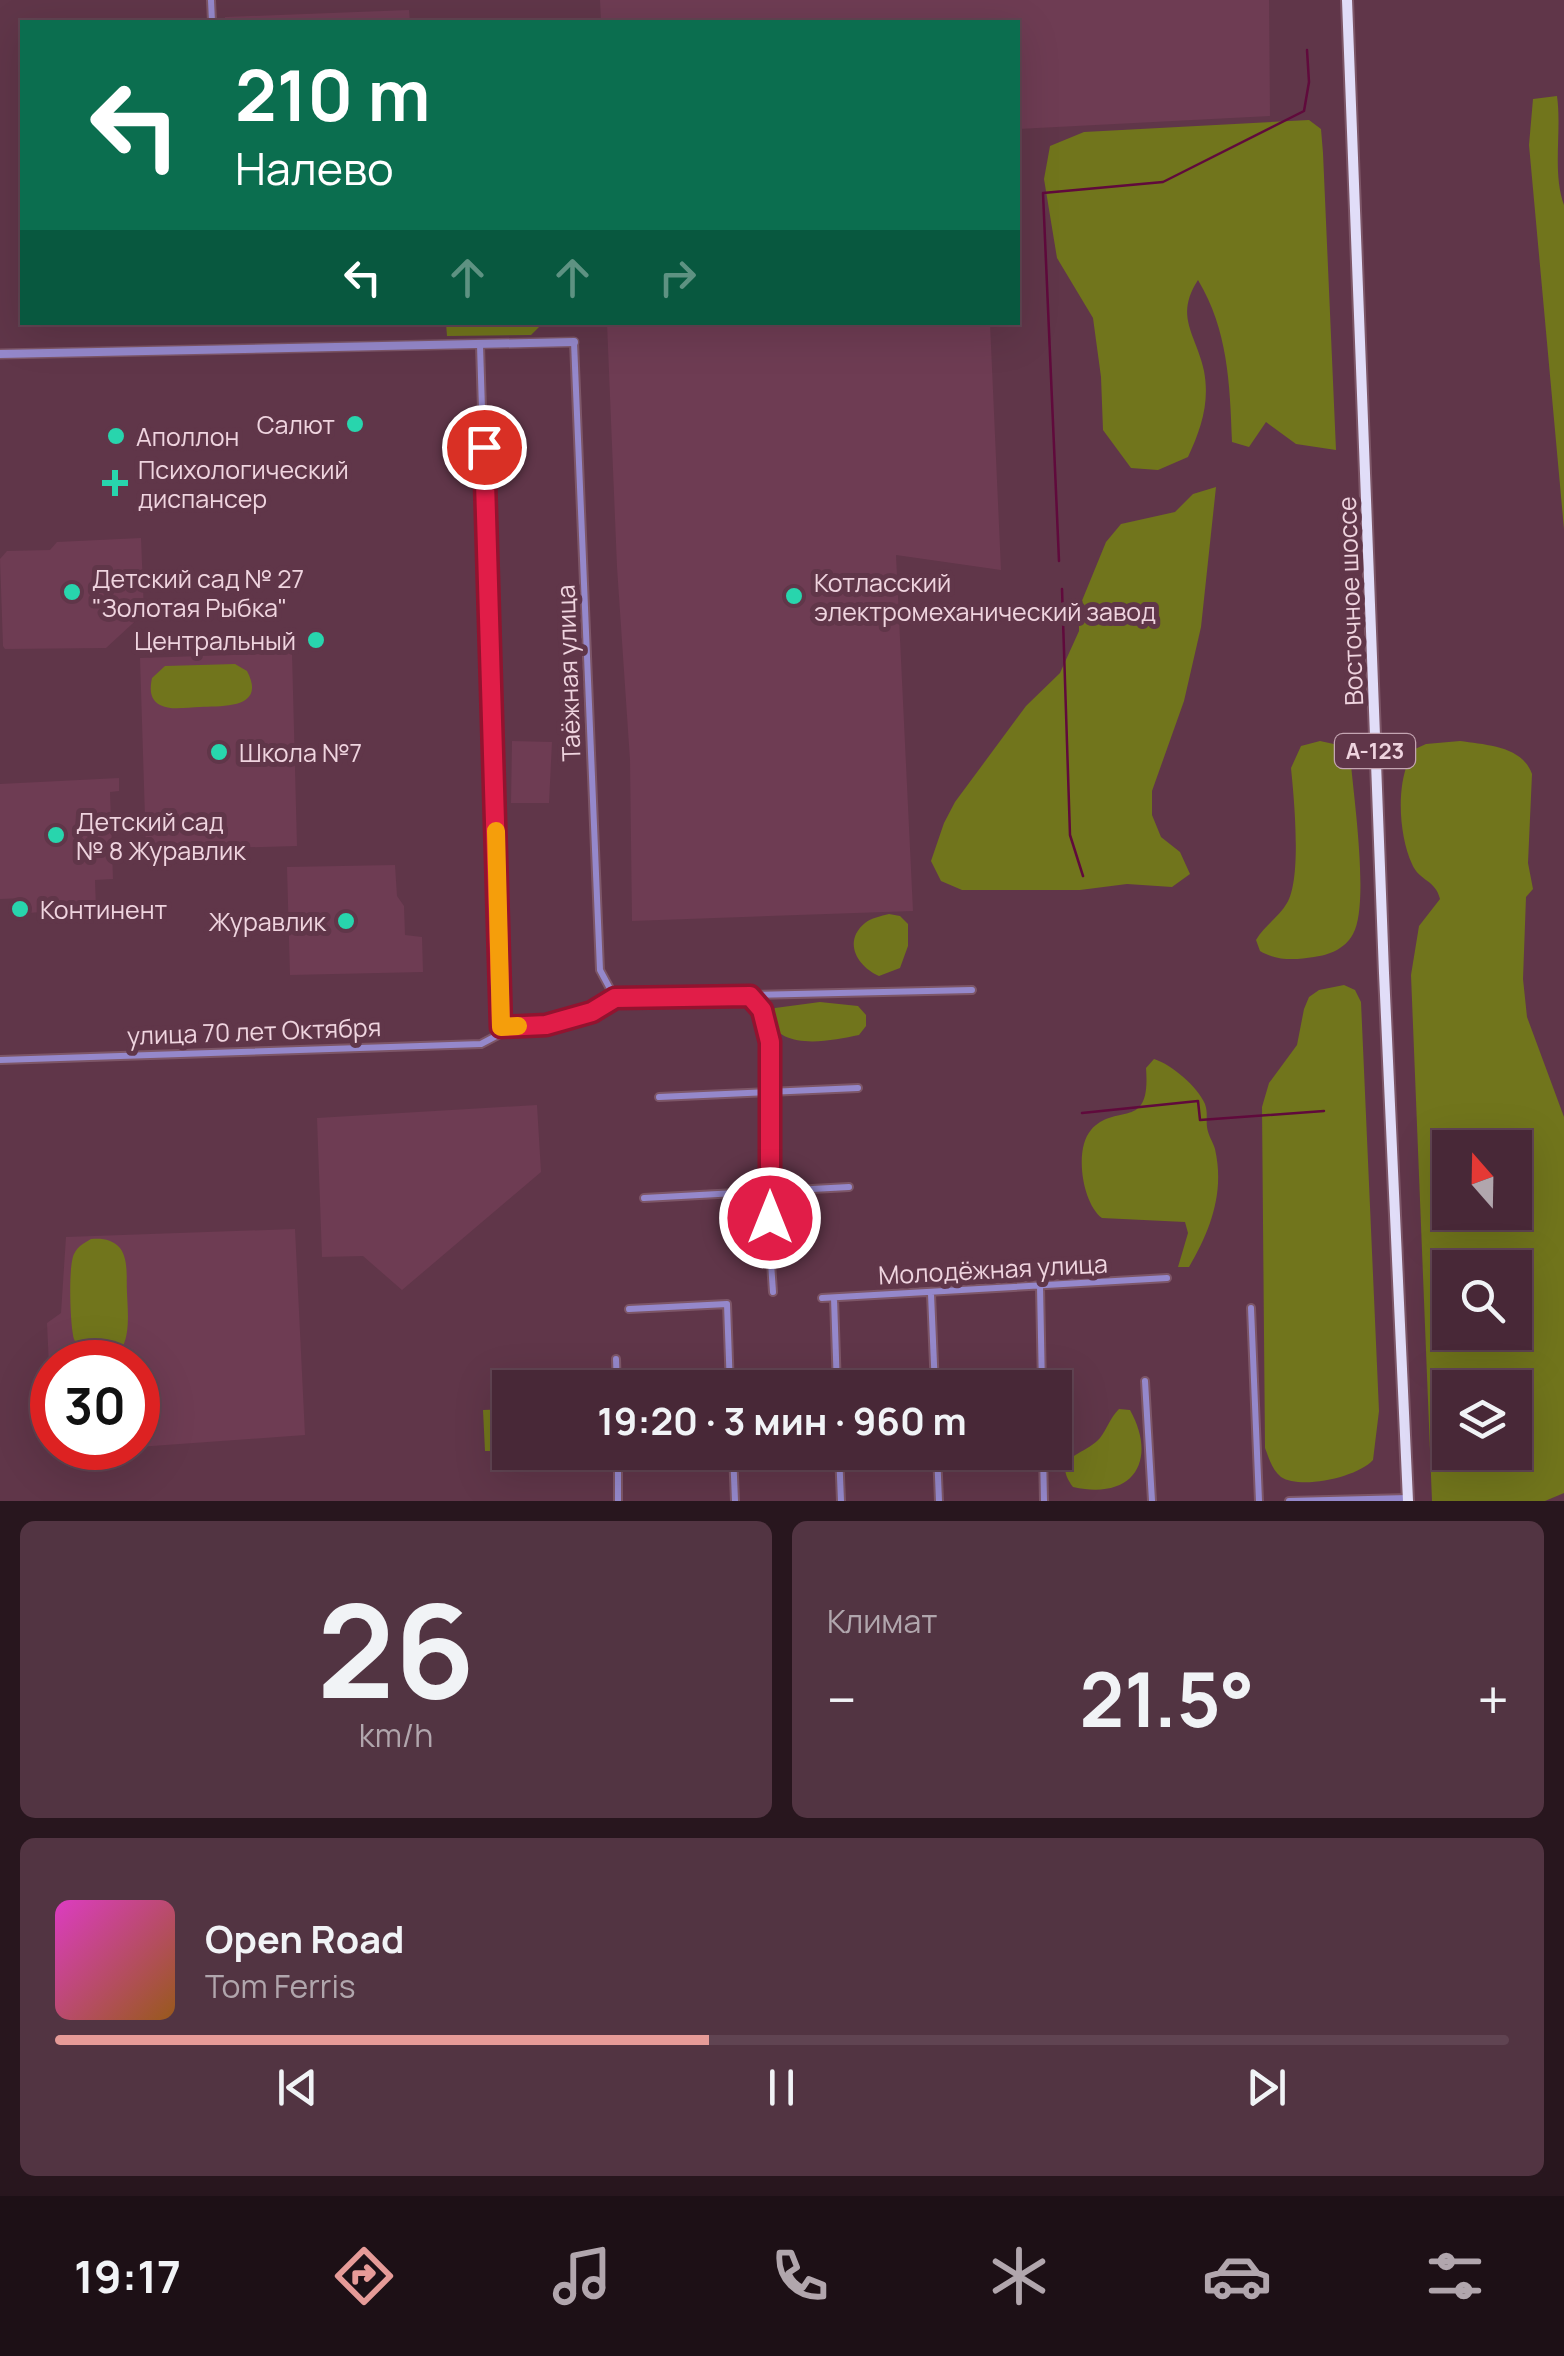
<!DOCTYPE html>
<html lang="ru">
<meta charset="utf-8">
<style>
:root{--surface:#482837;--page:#523442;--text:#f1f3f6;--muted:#b1a6ad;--line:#604452;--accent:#e69b98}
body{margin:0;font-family:Manrope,sans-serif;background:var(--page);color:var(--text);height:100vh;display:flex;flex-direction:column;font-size:38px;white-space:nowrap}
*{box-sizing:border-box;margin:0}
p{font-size:32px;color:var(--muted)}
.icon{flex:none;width:55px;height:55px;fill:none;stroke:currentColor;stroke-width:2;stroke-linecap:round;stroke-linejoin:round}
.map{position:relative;height:1501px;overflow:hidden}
.drawer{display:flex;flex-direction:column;gap:20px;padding:20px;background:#28161e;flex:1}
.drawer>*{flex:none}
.top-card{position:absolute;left:20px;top:20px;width:1000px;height:305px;border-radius:0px;box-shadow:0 10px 40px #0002,0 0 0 2px var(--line);background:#0b6e4f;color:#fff;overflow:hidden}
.needle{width:65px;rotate:340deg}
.tools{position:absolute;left:1432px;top:1130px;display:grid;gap:20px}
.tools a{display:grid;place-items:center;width:100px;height:100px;border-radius:0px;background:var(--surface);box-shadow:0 10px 40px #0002,0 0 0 2px var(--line);font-size:50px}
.speed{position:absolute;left:30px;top:1340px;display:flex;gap:20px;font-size:50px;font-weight:700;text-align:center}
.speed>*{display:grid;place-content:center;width:130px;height:130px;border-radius:50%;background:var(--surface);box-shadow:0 10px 40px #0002,0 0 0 2px var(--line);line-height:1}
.speed .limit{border:15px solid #d22;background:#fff;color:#111}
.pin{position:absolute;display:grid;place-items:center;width:85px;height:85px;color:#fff;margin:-42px;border:5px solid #fff;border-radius:50%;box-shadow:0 2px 10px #0007}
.me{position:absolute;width:110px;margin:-55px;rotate:0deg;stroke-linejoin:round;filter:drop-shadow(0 0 8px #0008)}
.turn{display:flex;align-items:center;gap:35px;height:210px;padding:0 50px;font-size:45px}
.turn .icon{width:130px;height:130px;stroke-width:2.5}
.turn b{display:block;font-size:70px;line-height:85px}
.lanes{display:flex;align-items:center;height:95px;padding:0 50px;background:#0003;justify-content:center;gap:50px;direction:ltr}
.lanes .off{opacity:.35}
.big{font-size:75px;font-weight:700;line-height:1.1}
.drawer .widget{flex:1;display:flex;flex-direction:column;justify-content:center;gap:15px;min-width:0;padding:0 35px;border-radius:15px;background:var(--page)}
.drawer .dial{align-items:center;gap:0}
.dial b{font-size:130px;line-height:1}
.song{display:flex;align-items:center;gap:30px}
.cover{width:120px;height:120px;border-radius:15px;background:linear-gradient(135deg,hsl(310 70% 55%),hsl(30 70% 35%))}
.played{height:10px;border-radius:5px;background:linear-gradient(90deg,var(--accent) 45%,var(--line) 45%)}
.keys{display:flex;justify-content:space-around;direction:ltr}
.heat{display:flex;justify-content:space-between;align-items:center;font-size:55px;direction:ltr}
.drawer .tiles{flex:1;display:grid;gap:20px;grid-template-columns:1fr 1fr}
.widget:last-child{grid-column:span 2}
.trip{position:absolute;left:492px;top:1370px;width:580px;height:100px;border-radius:0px;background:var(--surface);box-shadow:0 10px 40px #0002,0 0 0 2px var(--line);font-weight:700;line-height:100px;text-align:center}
.tab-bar{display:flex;height:160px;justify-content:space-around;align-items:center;background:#1d1016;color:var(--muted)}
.tab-bar .icon{width:70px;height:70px}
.tab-bar .selected{color:var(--accent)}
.tab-bar b{font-size:45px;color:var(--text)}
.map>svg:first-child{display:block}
.built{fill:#6e3c53}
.green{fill:#71751c;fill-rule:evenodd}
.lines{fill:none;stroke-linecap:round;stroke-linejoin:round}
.stream{stroke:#600a3c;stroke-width:2.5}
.minor-casing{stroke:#7d5667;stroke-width:10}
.tertiary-casing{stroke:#7d5667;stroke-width:11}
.primary-casing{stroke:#7d5667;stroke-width:14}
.minor{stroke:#9588cb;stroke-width:6}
.tertiary{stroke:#9588cb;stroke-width:8}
.primary{stroke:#e1ddf8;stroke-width:10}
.route-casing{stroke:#92132f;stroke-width:25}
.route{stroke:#e11d48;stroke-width:18}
.slow{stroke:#f59e0b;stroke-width:18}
.poi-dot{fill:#28d5ad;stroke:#603649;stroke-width:4}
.labels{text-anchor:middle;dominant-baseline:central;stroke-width:10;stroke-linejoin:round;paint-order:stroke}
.shield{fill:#603649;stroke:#c4a5b2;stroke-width:2.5}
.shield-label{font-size:22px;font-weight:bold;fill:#efd4df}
.poi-label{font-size:25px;fill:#efd4df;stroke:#603649;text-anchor:start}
.street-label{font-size:25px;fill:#efd4df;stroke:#603649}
</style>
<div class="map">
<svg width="1564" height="1501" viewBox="0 0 1564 1501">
<rect width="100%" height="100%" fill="#603649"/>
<path class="built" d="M600,0h669l1,116 -252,13v-107h-417z
M409,10l1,12h-185v-5z
M607,323h383l11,247 -105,-15 17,356 -281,10 -2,-161 -13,-193z
M141,538l3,75 -38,35 -101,1 -2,-3 -3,-87 7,-8 43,-1 7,-8z
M292,653l5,193 -151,4 -6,-192z
M512,741l40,1 -3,61h-38z
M119,778v13l-9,1 3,87 -18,1 1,29 -70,4 -1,-15 -25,1v-115z
M395,865l2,31 7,10 1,29 17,2 1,35 -133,3 -3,-108z
M537,1105l4,67 -139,118 -39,-34 -41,1 -5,-139z
M295,1229l10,206 -167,12v-85h-86l-3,4 -2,-43 14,-10 5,-76z"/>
<path class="green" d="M1557,96c5,35 -5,76 7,109v324l-35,-384 4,-46z
M1309,120l12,9 2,24 13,297 -40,-6 -30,-22 -17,25 -17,-5c-2,-58 -4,-112 -34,-162 -24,37 -2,54 6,91 6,32 -3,58 -16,86l-30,13 -27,-2 -28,-38 -2,-53 -8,-59 -36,-60 -13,-79 6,-33 34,-14z
M446,323v-1l97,1 -12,12 -84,1z
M1216,487l-15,140 -17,74 -32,90v24l9,22 19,15 10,22 -18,13 -45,-3 -47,6h-118l-21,-9 -10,-20 13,-38 11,-21 71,-96 34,-33 19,-42v-23l27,-66 15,-18 54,-12 18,-18z
M235,664l12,7c20,38 -24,35 -47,36 -12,0 -29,4 -40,-2 -11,-6 -10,-17 -8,-27l13,-12z
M1320,741l23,5 7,8c3,39 20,150 3,180 -8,15 -24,21 -39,23 -19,3 -37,4 -54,-6l-4,-11c8,-14 23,-23 31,-37 15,-25 7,-105 4,-135l10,-22z
M1460,741c27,4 62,5 72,33l-4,89 5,26 -7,8 -3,82 4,38 37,100v376l-19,8h-113l-21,-526 8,-49 21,-27c-4,-19 -21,-18 -28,-35 -14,-31 -17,-87 3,-115l11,-5zM1450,1148h65v64h-65zM1450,1268h65v64h-65zM1450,1388h65v64h-65z
M889,914l11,2 8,8v22l-8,22 -21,8c-21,-9 -37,-34 -14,-53 6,-5 16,-7 24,-9z
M1344,985l11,5 6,12 18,409 -6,49c-15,17 -72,30 -92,17 -9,-7 -12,-19 -16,-29l-3,-341 7,-24 28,-38 7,-36 5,-12 10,-7z
M820,1002l38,4 8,9v11l-7,9c-30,6 -79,17 -92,-19l8,-8z
M1154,1059c17,5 44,28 51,45 3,9 1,15 2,23 1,8 6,15 8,22 10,44 -5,82 -26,118h-11l10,-34 -3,-11 -83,-4c-20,-15 -28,-69 -11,-88 26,-29 60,3 55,-62z
M91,1239c11,-1 21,0 29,9 9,12 6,31 7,45 1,24 7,71 -31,65 -10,-2 -19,-9 -22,-19 -4,-14 -6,-73 0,-85 4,-8 10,-11 17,-15z
M510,1409v43l6,2 -19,1 -1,-4h-11l-2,-41z
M1119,1409l11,1c27,48 6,91 -57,77 -23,-31 11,-31 27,-49 7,-9 10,-20 19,-29z"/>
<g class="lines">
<path class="stream" d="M1059,561l-16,-368 120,-11 141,-71 5,-29 -2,-32
M1062,589l8,246 13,41
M1082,1113l116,-12 2,19 124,-9"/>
<defs>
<path id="minor" d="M211,0l1,22
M574,342l26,628 15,28
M480,345l21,682
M751,997l11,13 8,32v206l3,44
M501,1027c42,-2 78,-6 114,-29l357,-8
M0,1060l481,-16 17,-9 3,-8
M659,1097l199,-9
M644,1198l205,-11
M1040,1286l2,102
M931,1294l4,94
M822,1298l345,-20
M834,1298l3,90
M1251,1308l8,193
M629,1309l98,-5 3,84
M616,1359l1,29
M1145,1381l7,120
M618,1452v49
M733,1452l2,49
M839,1452l2,49
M937,1452l2,49
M1043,1452l1,49
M1289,1501l119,-3"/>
<path id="tertiary" d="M0,354l574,-12"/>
<path id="primary" d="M1347,0l37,973 24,528"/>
</defs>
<use href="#minor" class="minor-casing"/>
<use href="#tertiary" class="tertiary-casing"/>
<use href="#primary" class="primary-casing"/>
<use href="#minor" class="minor"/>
<use href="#tertiary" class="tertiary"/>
<use href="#primary" class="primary"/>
</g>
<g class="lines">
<defs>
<path id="route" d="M484,447l17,580 45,-2 46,-13 23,-14 135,-2 12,14 8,32v176"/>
</defs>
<use href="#route" class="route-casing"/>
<use href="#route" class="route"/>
<path class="slow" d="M496,831l5,196 17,-1"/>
</g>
<g class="poi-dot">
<circle cx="355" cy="424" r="10"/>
<circle cx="116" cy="436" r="10"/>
<path d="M110 468h10v10h10v10h-10v10h-10v-10h-10v-10h10z"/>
<circle cx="72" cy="592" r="10"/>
<circle cx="794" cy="596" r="10"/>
<circle cx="316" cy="640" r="10"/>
<circle cx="219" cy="752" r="10"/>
<circle cx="56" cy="835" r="10"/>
<circle cx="20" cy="909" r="10"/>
<circle cx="346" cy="921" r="10"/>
</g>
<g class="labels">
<rect class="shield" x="1335" y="734" width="80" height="34" rx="8"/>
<g class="shield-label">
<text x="1375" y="751">А-123</text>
</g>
<g class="poi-label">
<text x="335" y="424" text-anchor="end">Салют</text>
<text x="136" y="436">Аполлон</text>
<text x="138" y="469">Психологический<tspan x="138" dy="29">диспансер</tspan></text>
<text x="92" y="578">Детский сад № 27<tspan x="92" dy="29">"Золотая Рыбка"</tspan></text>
<text x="814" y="582">Котласский<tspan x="814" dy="29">электромеханический завод</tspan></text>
<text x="296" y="640" text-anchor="end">Центральный</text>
<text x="239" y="752">Школа №7</text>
<text x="76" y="821">Детский сад<tspan x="76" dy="29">№ 8 Журавлик</tspan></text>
<text x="40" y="909">Континент</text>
<text x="326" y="921" text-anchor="end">Журавлик</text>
</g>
<g class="street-label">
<text transform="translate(1350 601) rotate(-92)">Восточное шоссе</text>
<text transform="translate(568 673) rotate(-92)">Таёжная улица</text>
<text transform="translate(254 1031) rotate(-2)">улица 70 лет Октября</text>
<text transform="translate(993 1269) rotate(-3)">Молодёжная улица</text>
</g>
</g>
</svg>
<div class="tools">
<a><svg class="needle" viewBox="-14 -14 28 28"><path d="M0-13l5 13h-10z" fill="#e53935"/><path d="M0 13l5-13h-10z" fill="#b1a6ad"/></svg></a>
<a><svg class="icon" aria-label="search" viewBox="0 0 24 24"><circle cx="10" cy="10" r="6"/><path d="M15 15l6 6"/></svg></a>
<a><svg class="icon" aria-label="layers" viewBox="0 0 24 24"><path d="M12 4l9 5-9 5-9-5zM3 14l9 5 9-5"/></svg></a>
</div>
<div class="speed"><div class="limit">30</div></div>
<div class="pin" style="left:484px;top:447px;background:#d93025"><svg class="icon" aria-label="arrive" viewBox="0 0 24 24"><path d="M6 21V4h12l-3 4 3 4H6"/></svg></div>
<svg class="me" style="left:770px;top:1218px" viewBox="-20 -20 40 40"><circle r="17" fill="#e11d48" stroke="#fff" stroke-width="3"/><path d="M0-11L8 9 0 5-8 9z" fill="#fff"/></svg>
<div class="trip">19:20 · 3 мин · 960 m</div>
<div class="top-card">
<div class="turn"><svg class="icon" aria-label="left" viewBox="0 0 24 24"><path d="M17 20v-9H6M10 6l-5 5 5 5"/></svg><div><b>210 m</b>Налево</div></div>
<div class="lanes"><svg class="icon" aria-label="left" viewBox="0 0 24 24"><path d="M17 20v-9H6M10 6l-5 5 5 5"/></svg><svg class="icon off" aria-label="ahead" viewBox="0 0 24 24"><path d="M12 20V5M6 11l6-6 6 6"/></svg><svg class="icon off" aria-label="ahead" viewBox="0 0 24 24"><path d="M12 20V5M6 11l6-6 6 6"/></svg><svg class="icon off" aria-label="right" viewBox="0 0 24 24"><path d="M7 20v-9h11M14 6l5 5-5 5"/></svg></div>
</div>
</div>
<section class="drawer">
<div class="tiles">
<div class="widget dial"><b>26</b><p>km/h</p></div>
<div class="widget"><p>Климат</p>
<div class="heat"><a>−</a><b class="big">21.5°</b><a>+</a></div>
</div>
<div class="widget">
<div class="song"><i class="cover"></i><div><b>Open Road</b><p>Tom Ferris</p></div></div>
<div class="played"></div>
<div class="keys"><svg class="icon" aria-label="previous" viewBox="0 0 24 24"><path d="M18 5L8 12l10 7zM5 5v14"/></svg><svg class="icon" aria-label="pause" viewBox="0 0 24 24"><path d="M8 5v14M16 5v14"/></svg><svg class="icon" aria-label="next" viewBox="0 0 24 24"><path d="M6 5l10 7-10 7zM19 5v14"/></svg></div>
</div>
</div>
</section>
<nav class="tab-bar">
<b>19:17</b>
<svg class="icon selected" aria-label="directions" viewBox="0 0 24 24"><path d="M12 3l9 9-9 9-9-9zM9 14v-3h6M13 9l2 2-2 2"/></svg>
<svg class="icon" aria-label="music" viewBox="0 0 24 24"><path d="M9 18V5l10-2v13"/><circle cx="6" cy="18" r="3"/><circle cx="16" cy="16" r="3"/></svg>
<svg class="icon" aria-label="phone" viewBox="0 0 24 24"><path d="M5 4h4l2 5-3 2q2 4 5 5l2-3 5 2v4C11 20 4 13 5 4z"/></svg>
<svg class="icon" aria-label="climate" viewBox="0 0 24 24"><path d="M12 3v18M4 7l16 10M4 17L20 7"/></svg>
<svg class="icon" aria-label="car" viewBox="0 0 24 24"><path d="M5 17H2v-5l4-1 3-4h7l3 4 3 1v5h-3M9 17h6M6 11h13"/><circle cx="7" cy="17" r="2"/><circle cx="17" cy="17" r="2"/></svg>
<svg class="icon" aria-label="filters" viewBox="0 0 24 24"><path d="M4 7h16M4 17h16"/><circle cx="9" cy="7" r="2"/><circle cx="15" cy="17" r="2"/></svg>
</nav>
